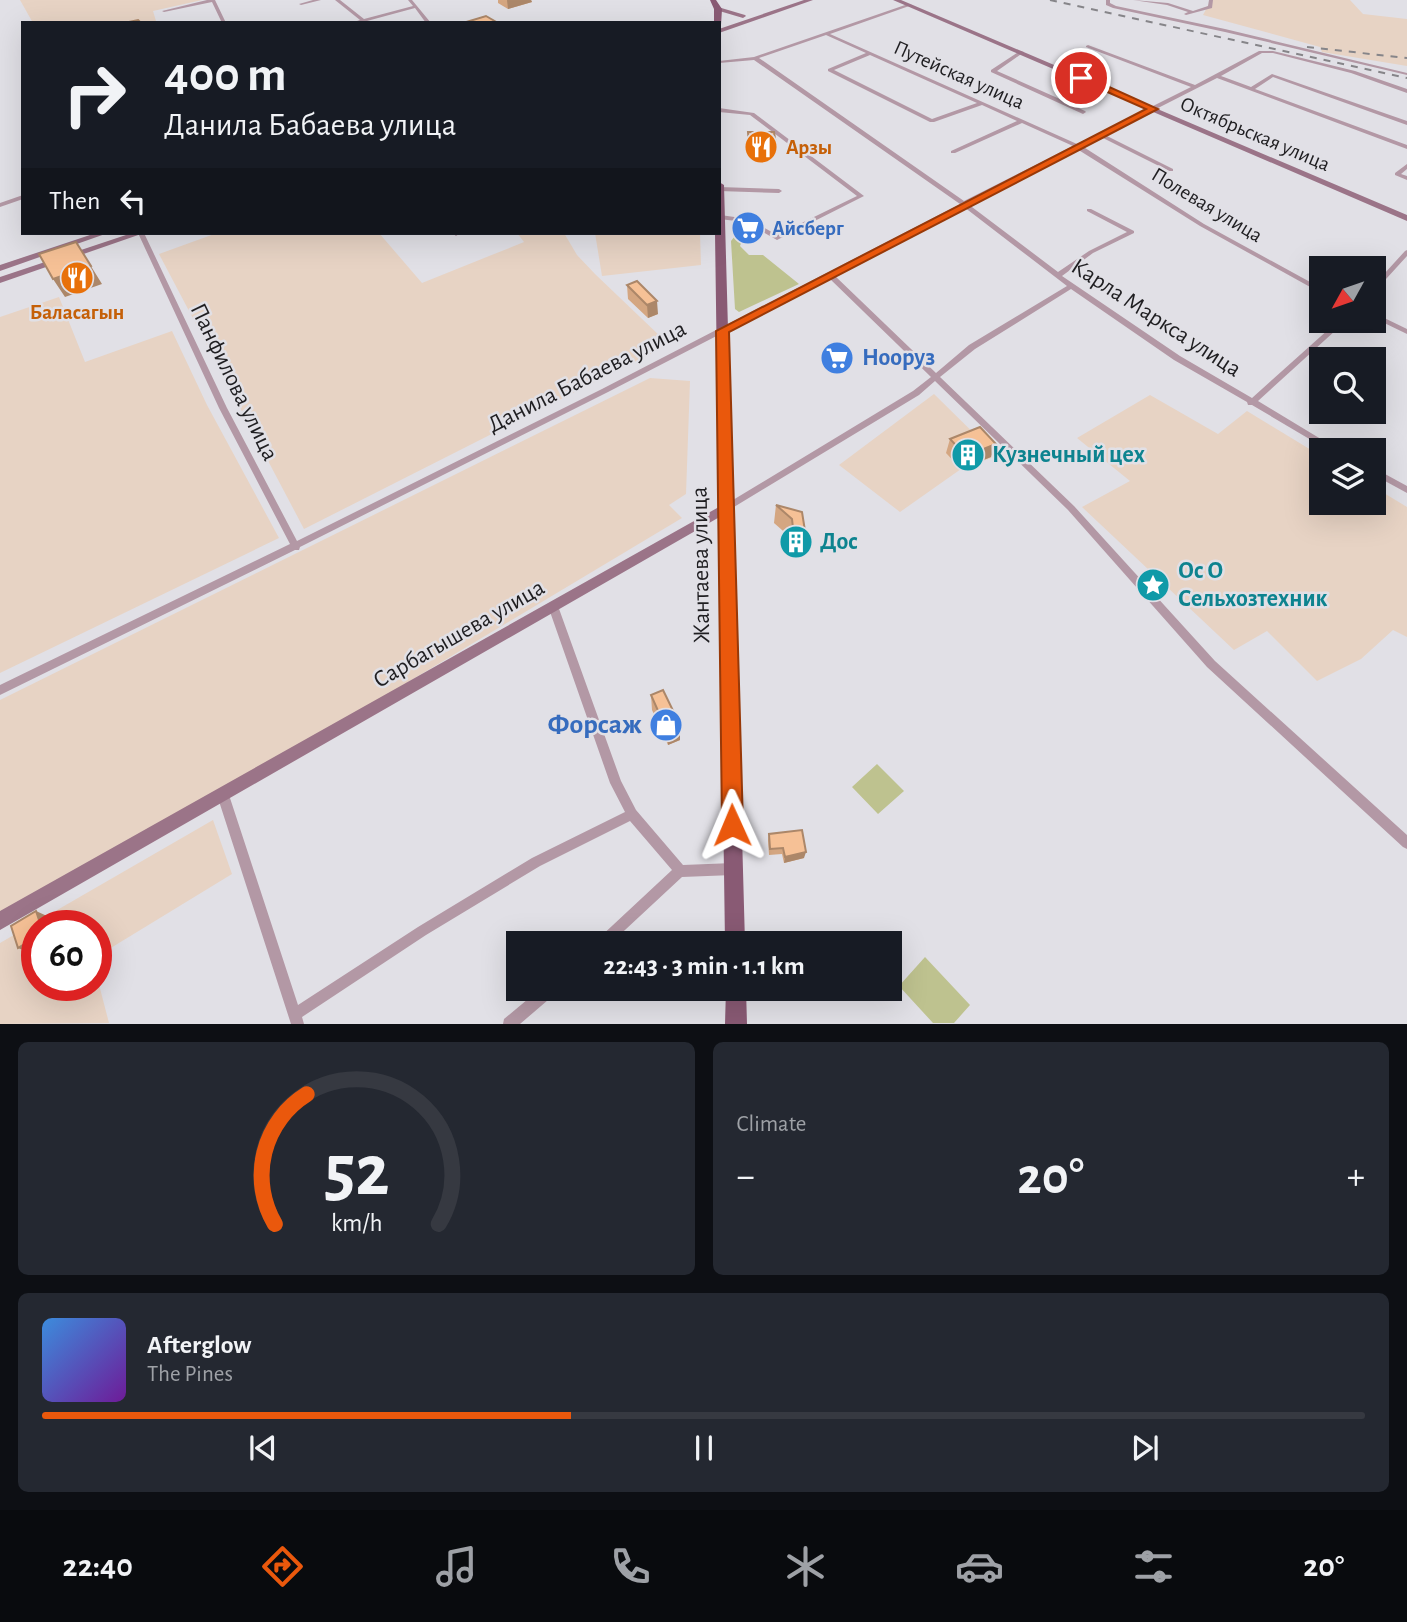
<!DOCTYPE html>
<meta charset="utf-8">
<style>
:root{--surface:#171b24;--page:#242831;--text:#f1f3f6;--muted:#9ea1a6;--line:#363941;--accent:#ea580c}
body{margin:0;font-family:"Alegreya Sans",sans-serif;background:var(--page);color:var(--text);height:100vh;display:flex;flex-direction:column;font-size:26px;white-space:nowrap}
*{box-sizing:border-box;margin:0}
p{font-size:23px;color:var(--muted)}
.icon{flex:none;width:38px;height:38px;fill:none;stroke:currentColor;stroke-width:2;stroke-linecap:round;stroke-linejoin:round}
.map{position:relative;height:1024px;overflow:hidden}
.side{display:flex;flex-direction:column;gap:18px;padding:18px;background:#0d0f14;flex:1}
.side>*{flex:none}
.guide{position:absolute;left:21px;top:21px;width:700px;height:214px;border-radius:0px;box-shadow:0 7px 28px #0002;background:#171b24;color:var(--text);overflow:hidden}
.needle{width:46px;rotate:230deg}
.tools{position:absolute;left:1309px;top:256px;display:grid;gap:14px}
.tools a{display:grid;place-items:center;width:77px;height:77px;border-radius:0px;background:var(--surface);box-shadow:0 7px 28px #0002;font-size:35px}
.speed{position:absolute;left:21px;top:910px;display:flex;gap:14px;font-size:35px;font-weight:700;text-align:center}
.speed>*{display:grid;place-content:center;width:91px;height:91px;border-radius:50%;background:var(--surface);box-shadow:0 7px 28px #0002;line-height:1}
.speed .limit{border:10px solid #d22;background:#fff;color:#111}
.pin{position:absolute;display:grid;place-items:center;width:60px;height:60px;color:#fff;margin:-30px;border:4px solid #fff;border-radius:50%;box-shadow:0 2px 7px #0007}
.me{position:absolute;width:77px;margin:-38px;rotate:359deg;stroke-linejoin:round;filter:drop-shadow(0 0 5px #0008)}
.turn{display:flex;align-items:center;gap:24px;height:147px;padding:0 28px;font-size:32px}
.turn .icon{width:91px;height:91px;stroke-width:2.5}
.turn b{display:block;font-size:49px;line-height:60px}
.then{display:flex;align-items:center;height:66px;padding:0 28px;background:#0003;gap:14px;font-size:26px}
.big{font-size:52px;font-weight:600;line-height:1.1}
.side .card{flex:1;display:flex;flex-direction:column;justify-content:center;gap:10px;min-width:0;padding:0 24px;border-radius:10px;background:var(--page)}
.side .dial{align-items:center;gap:0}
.dial svg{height:182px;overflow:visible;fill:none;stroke:var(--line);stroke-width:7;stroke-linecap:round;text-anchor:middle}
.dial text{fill:var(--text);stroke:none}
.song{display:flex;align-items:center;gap:21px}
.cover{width:84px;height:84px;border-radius:10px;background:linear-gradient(135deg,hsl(210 70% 55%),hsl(280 70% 35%))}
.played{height:7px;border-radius:4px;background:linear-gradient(90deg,var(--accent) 40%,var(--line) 40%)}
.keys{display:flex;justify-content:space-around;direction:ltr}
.heat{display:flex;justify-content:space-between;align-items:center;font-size:38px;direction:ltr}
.side .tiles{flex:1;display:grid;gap:18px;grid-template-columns:1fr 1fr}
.card:last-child{grid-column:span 2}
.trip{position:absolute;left:506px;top:931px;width:396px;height:70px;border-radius:0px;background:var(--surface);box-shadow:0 7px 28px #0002;font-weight:600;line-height:70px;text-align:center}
.menu{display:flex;height:112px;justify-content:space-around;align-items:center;background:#090b0e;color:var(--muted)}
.menu .icon{width:49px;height:49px}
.menu .on{color:var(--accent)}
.menu b{font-size:32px;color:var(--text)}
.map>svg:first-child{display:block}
.industrial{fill:#e7d3c4}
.green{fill:#bec28f}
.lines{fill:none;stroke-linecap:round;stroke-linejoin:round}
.street{fill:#b398a5;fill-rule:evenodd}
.secondary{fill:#9b7488;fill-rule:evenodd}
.primary{fill:#895a74;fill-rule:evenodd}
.rail{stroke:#868589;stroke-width:2;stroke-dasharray:7 7;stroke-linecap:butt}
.wall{fill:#d4a681}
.shaded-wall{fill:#ac8769}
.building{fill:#f6c196;stroke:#ac8769;stroke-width:2}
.route{fill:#ea580c;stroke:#983908;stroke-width:2}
.labels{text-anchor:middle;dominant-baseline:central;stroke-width:5;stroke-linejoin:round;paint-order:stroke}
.far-street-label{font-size:21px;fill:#1f1e21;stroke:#e1e0e6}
.far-food-label{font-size:21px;font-weight:bold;fill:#c56008;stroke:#e1e0e6;text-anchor:start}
.far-shop-label{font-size:21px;font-weight:bold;fill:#366cbe;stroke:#e1e0e6;text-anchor:start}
.street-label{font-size:24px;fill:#1f1e21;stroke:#e1e0e6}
.shop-label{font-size:24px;font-weight:bold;fill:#366cbe;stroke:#e1e0e6;text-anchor:start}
.culture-label{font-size:24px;font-weight:bold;fill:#0d838f;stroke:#e1e0e6;text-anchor:start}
.near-shop-label{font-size:28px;font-weight:bold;fill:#366cbe;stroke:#e1e0e6;text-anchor:end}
</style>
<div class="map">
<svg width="1407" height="1024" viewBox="0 0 1407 1024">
<rect width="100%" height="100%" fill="#e1e0e6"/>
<path class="industrial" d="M20,0h182l-49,11 3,10 -8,2h-115z
M1211,0h139l13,14 44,5v47l-85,-14 -2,-5 -117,-32z
M217,233h162l43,50 102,-41 -7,-9h47l13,22 18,19 67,64v10l-358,181 -145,-275z
M595,233h105l1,32 -99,11z
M59,297l26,65 87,-31 35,74 72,133 -279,135v-356z
M650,378l40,3 -4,113 -17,11 13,13 -314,188 -368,208v-214z
M934,394l63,62 -36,13 -61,43 -61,-47z
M1150,395l68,39 29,-23 74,45v46h53v-15l33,20v130l-14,-7 -32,29 -44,22 -50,-50 -33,19 -152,-143 48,-26 -53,-43z
M213,820l19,54 -136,83v-31h-59v59h59v-12l13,50 -109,1v-81z"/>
<path class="green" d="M735,236l7,5 -2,5 9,9h14l36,29 -60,28 -4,-3 -4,-68z
M877,764l27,27 -26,23 -26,-27z
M925,957l45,48 -16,18h-21l-34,-37z"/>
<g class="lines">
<path class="street" d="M207,0h8l11,23h-4l-10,-21 -48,10 -2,-1z
M313,0h8l-20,5 -2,-1z
M335,0h5l24,19 49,-13 -5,-6h4l19,23h-5l-11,-15 -48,13 1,2h-17l9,-3z
M1106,0h4v3l6,3 109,23 182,44v2l-182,-43 -112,-24 -7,-3z
M1133,0l35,3 25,8 15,-5 1,-6h4l-1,8 -26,7 -2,-1 4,-2 -21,-7z
M908,4l4,1 -82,29 247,110 114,-57 -105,-40v-1l2,-1 107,40 64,-34h14l82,20 52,18v4l-56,-20 -78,-20h-11l-41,23 30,11 21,-13 135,47v4l-134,-48 -18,12 152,56v4l-190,-71 -112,57 68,34v2h-4l-68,-34 -19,9 122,78 117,64v5l-121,-67 -123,-77 -109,55 90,68 31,-21 38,-19 -40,-21v-2h4l43,22v2l-41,20 -31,23 118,80 72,42 87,-78h8l-89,81 81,49h-11l-76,-45h-4l-1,-3 -73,-42 -103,-71 -96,60 -35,28 134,129 141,155 192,174v14l-4,-2 -196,-180 -139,-157 -133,-129 -16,14 -190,115h-6l-1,-2 1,-2 190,-115 18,-14 -102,-99 -221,114 -308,155 -1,3h-4l-295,145v-10l290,-141 -71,-136 -81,-175h6l83,175 70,133 305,-152 358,-185 -206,-144 -35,3v-2l35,-4zM826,35l40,18 -38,16v2l102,51h4l48,-17 35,16 -66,30v2h4l67,-30 51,23 -109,55 -205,-143zM870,55l107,48 -45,16 -98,-49zM964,207l103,79 -98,59 -33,28 -102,-98z
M1020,51l4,1 -27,19 65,29 37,-15 5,1 -38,16 19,9 1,1 -3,2 -92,-42v-2z
M719,108l35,5 110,83 -87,44 -32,-18 -26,-3 1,-4 29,4 28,16 80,-39 -107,-81 -31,-3z
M1407,164v5l-6,5 6,2v4l-12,-5v-2z
M719,187l60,2 3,2 -3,2 -60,-2z
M23,195v4l-23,8v-4z
M452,233h6l1,1 -3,2z
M1407,250v6l-31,34 -2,1v-6l31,-34z
M1374,313l33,16v5l-33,-16z
M1374,468l33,18v7l-33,-18z
M553,602l3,1 2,3 63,175 15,29 47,55 50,-2 4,2 2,4 -2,4 -4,2 -51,2 -71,66h-15l2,-4 74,-69 -42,-49 -90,45 -114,69 -124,82 2,7h-13l-74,-229 2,-4 4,-1 4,1 2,4 69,210 120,-78 114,-69 93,-46 -15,-29 -62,-177 2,-3z
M540,989h16l-1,5 -35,30h-17l1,-5z"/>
<path class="secondary" d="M804,0h9l-94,33v-4z
M893,0h8l506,215v6z
M718,7l27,8 1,1 -3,2 -27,-8z
M96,233h12l-108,38v-6z
M132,233h12l-144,50v-6z
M726,503l4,2 2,3 -2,3 -730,419v-19z"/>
<path class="primary" d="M710,0h6l6,9 -1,16 -7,-2v-14z
M719,182l5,3 21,758h-20l-10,-710h4z
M726,989h20l1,35h-22z"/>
<path class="rail" d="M1050,0l357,78
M1307,47l100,11"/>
</g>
<path class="wall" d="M498,0h33l1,2 -24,7 -10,-6z
M748,132l28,13 -1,9h-26z
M612,233h38v1l-38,1z
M627,285l31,29 -10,4 -20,-19z
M950,439l41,18 -30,12 -15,-16z
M776,505l26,7 4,25 -2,17 -12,1 -2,-18 -16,-14z
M651,695l29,45 -12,5 -16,-35z
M769,834l35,24 -20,5 -2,-9 -13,1 -1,-15z"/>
<path class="shaded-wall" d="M507,0h24l1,2 -24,7z
M76,242l26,42 -37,13 -12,-18z
M657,301l1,13 -10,4 -1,-13z
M996,444l-5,13 -30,12 5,-13z
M680,725v15l-12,5 -1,-14z
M806,852l-2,6 -20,5 1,-6z
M36,911l11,5 3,10h-9z
M37,936v13l-7,4 -12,-5z"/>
<path class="building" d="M486,16l12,7h-35z
M138,20l3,3h-17z
M748,132h26l2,13h-27z
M76,242l15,24 -38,13 -14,-25z
M637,281l20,20 -10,4 -20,-20z
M980,427l16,17 -30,12 -16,-17z
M776,505l26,7 4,25h-12l-2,-18z
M663,690l17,35 -13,6 -16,-36z
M802,830l4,22 -21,5 -2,-9 -13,1 -1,-15z
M36,911l5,15h-4v10l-19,12 -7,-22z"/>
<path class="route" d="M1078,76h7l73,33 -429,223 14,493 -3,7 -8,4 -7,-4 -3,-7 -6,-494 430,-222 -68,-30z"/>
<defs>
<symbol id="restaurant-disc" viewBox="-11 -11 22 22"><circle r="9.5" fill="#e8710a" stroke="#e1e0e6"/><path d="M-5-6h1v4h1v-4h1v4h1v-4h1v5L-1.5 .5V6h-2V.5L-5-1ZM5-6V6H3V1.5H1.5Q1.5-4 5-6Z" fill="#fff"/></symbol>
<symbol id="supermarket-disc" viewBox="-11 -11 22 22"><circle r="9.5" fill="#3f7fe0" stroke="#e1e0e6"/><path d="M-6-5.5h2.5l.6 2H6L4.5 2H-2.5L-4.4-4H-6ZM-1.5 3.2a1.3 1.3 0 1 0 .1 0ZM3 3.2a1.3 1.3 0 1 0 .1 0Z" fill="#fff"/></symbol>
<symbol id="building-disc" viewBox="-11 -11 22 22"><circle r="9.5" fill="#0f9aa8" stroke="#e1e0e6"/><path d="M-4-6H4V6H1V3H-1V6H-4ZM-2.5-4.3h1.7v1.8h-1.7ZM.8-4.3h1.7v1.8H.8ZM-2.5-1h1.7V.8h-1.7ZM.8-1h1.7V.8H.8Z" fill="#fff"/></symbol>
<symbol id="sight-disc" viewBox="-11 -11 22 22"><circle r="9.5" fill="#0f9aa8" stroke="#e1e0e6"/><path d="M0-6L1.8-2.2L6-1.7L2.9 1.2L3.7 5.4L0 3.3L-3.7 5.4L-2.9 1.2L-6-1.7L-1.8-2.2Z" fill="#fff"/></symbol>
<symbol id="shop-disc" viewBox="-11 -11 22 22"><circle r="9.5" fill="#3f7fe0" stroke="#e1e0e6"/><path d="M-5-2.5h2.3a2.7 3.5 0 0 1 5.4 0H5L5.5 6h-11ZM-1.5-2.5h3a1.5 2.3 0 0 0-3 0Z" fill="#fff"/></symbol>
</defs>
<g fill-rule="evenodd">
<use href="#restaurant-disc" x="742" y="128" width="38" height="38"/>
<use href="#supermarket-disc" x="729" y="209" width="38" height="38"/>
<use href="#restaurant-disc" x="58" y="259" width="38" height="38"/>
<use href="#supermarket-disc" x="818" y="339" width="38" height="38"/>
<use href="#building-disc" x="949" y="436" width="38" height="38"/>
<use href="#building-disc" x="777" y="523" width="38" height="38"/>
<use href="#sight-disc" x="1134" y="566" width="38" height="38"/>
<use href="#shop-disc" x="647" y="706" width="38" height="38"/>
</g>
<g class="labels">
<g class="far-street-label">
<text transform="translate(959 75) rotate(24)">Путейская улица</text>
<text transform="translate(1255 134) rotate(23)">Октябрьская улица</text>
<text transform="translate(1207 205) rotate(31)">Полевая улица</text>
</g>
<g class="far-food-label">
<text x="786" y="147">Арзы</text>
<text x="77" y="312" text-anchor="middle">Баласагын</text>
</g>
<g class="far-shop-label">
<text x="772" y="228">Айсберг</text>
</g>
<g class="street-label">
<text transform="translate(1156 318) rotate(33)">Карла Маркса улица</text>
<text transform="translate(587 377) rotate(-27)">Данила Бабаева улица</text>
<text transform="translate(234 382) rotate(64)">Панфилова улица</text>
<text transform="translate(701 565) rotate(-91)">Жантаева улица</text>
<text transform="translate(459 634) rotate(-30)">Сарбагышева улица</text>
</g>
<g class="shop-label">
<text x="862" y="358">Нооруз</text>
</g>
<g class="culture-label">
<text x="992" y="455">Кузнечный цех</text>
<text x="820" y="542">Дос</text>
<text x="1178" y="571">Ос О<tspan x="1178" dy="28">Сельхозтехник</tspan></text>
</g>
<g class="near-shop-label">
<text x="642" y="725">Форсаж</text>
</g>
</g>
</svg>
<div class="tools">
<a><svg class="needle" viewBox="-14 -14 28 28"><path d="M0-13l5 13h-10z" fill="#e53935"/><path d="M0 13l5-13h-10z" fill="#9ea1a6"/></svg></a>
<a><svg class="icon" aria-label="search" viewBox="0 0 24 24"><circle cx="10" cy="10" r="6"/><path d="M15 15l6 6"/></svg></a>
<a><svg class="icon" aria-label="layers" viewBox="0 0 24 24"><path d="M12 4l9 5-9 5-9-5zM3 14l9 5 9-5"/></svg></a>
</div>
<div class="speed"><div class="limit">60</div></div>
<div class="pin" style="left:1081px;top:78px;background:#d93025"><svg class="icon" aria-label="arrive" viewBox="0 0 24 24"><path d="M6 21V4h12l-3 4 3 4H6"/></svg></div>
<svg class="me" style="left:732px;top:825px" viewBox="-20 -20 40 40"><path d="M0-17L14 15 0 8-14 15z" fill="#ea580c" stroke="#fff" stroke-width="4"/></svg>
<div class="trip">22:43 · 3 min · 1.1 km</div>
<div class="guide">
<div class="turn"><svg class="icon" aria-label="right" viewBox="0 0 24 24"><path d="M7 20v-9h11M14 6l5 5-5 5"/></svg><div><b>400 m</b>Данила Бабаева улица</div></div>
<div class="then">Then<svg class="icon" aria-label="left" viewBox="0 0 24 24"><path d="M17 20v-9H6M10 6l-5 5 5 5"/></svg></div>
</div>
</div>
<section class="side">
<div class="tiles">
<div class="card dial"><svg viewBox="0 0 100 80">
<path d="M14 69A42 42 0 1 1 86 69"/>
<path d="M14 69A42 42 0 0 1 28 12" stroke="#ea580c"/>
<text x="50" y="56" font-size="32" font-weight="700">52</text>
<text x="50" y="72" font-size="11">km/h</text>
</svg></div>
<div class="card"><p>Climate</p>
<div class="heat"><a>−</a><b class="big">20°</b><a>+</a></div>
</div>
<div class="card">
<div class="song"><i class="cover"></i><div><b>Afterglow</b><p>The Pines</p></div></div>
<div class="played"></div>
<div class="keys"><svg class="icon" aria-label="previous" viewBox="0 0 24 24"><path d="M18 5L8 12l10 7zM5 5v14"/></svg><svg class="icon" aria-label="pause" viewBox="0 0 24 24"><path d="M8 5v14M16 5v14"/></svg><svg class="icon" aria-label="next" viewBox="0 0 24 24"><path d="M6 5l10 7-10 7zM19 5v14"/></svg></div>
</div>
</div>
</section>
<nav class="menu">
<b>22:40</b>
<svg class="icon on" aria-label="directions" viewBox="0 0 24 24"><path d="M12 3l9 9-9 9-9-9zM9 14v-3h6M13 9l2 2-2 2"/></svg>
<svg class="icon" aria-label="music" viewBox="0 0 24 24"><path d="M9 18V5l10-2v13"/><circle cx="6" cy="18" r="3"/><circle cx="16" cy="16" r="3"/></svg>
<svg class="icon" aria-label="phone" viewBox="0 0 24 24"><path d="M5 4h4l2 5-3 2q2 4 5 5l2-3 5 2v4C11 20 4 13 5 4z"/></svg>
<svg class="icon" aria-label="climate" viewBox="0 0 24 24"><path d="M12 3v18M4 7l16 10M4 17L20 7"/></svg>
<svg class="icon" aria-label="car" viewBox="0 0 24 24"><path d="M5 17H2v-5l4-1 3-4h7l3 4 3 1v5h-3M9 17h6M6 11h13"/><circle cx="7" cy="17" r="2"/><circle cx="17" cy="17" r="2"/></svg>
<svg class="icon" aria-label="filters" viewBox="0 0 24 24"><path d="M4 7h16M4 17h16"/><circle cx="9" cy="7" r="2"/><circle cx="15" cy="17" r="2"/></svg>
<b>20°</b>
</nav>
